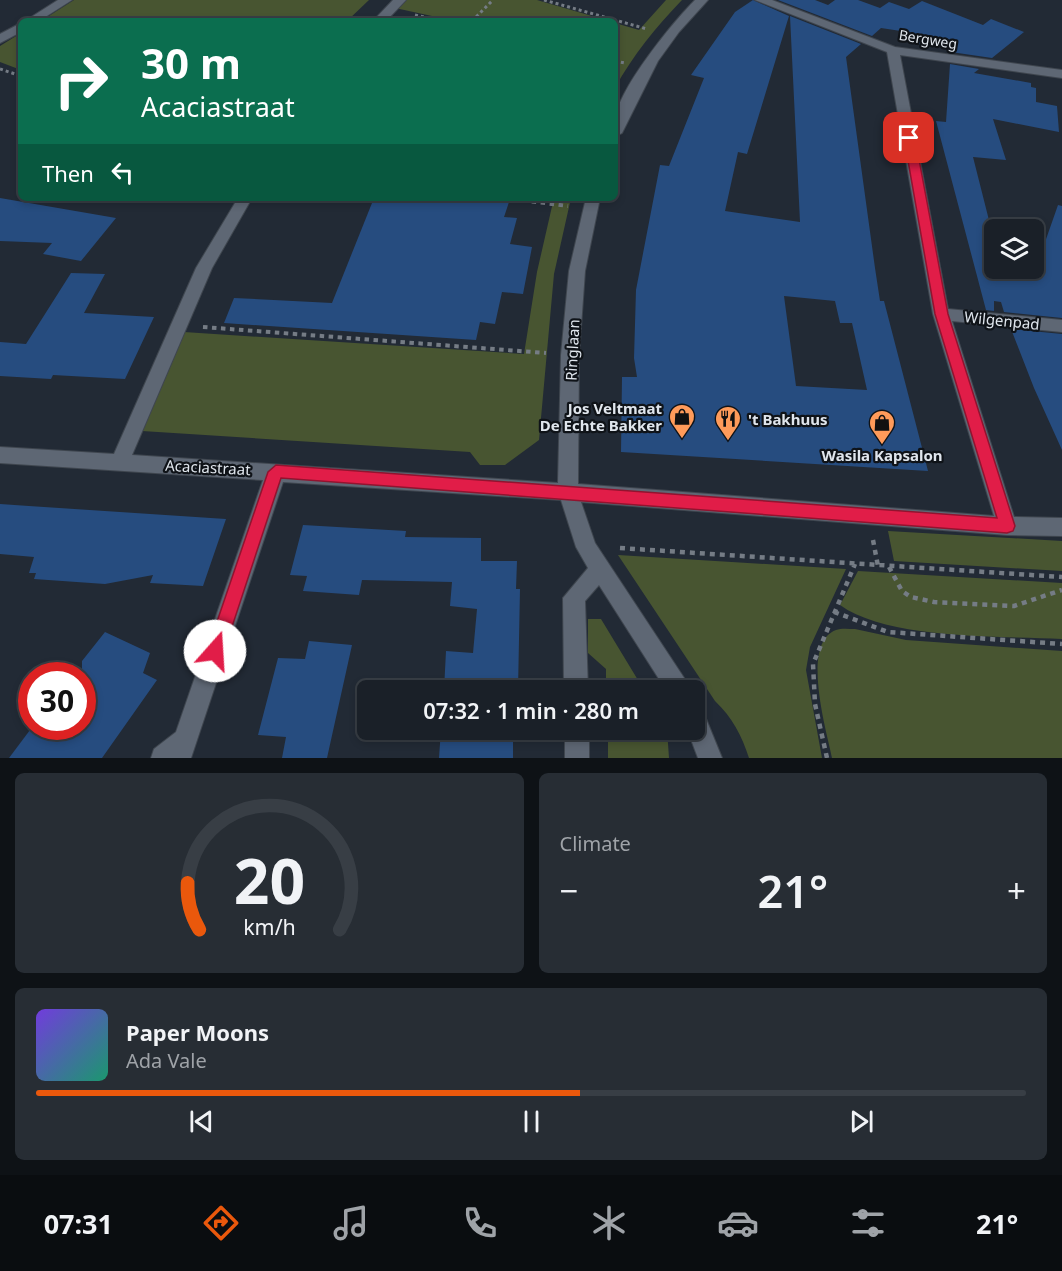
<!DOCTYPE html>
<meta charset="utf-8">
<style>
:root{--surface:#1a2028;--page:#272d34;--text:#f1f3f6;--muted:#9fa3a8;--line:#383e45;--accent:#ea580c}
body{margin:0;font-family:"Noto Sans",sans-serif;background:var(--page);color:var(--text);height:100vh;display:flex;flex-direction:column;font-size:22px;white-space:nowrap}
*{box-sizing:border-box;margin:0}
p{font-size:20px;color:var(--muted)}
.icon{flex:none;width:33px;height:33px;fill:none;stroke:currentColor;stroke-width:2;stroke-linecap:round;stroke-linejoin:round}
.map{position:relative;height:758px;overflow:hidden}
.panel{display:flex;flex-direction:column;gap:15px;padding:15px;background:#0e1216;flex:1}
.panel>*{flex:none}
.guide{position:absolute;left:18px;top:18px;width:600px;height:183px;border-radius:9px;box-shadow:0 3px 9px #0003,0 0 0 2px var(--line);background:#0b6e4f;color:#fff;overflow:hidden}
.fabs{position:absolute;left:984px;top:219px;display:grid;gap:12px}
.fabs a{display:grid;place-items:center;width:60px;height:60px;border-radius:9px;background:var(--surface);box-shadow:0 3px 9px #0003,0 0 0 2px var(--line);font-size:30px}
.speed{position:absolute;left:18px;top:662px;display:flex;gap:12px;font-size:30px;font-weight:700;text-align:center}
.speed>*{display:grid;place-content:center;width:78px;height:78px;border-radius:50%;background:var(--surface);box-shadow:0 3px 9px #0003,0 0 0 2px var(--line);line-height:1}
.speed .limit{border:9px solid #d22;background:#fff;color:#111}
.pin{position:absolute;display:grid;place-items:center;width:51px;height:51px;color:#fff;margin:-26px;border-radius:12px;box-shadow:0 3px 9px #0006}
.me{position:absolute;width:66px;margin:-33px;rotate:19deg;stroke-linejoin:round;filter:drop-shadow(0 0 4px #0008)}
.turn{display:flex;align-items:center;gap:21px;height:126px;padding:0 24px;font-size:27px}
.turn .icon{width:78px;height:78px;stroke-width:2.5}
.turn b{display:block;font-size:42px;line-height:51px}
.then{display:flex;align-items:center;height:57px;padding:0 24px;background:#0003;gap:12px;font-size:22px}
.big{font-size:45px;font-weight:600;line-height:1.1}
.panel .widget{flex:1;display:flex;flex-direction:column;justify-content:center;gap:9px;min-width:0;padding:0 21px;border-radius:9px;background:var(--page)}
.panel .dial{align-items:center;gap:0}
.dial svg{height:156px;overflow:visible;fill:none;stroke:var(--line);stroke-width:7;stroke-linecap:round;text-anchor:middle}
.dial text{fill:var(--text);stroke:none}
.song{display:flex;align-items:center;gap:18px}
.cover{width:72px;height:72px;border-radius:9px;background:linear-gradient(135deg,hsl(260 70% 55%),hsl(160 70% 35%))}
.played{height:6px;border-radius:3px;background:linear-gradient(90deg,var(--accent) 55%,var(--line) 55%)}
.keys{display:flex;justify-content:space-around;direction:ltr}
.heat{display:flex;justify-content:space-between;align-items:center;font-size:33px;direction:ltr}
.panel .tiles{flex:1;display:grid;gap:15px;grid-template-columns:1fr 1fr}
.widget:last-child{grid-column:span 2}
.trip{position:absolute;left:357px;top:680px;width:348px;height:60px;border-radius:9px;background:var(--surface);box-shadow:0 3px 9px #0003,0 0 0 2px var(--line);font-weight:600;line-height:60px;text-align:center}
.tab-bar{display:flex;height:96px;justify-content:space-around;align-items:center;background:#0a0d10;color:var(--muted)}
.tab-bar .icon{width:42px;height:42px}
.tab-bar .current{color:var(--accent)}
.tab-bar b{font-size:27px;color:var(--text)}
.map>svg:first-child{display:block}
.green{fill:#485531}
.building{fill:#264c7f;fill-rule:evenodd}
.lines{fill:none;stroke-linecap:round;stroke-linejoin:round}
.minor-casing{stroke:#3f464f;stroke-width:2}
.path-far2{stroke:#757c85;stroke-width:3;stroke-dasharray:3 3;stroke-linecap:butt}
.path-far1{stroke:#757c85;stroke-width:4;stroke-dasharray:4.5 4.5;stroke-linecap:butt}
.path{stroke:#757c85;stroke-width:4.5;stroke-dasharray:5 5;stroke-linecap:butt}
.minor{fill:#5e6774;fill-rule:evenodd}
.route{fill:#e11d48;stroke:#92132f;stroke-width:1.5}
.labels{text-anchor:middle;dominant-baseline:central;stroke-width:4.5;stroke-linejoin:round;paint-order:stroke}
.far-street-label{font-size:14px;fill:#e0e6ed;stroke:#0f1318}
.street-label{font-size:15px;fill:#e0e6ed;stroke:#0f1318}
.poi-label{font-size:15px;font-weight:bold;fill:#e0e6ed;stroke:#0f1318;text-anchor:end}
</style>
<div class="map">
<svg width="1062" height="758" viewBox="0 0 1062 758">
<rect width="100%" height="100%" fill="#222a35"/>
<path class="green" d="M74,0h295l-22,21h-306z
M405,0h132l72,21h-154l-60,-13z
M666,0h16c-26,27 -49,55 -67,88v-24l3,-5 -3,-1v-35l24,7z
M21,33v37l-21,-8v-16z
M526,198h45l-17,76 -15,166 -34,25h-25l-10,-13 -328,-21 42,-99 340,22 13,-82 16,-70z
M888,531l174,10v30l-168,-10z
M618,555l228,14 -36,78 -4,23 16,88h-73c-7,-22 -17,-41 -34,-57z
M858,571l204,12v56c-60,-3 -174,1 -222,-34z
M588,619h13l43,71h-38v-21l-18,-16z
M855,629l51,11 156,11v107h-230c-5,-26 -32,-115 4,-128 5,-2 13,-1 19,-1z
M608,729h59l2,29h-61z"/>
<path class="building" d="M753,0l36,16 -42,138 -9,-2 -13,59 75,11 -10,-206 71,28 -15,13 29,211 5,33h4l44,170 -307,-19 1,-75h15l-3,-19 2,-68 24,-125 9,1 35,-88 -13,-3 44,-63zM784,296l51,5 5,22h12l15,67 -71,-4z
M778,0h37l13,5 7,-5h23l22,8 9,-6 20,7 13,-8 61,24 8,-6 33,13 -32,26 -41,-6v-4l-37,-5v-10l-33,-5 -9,8z
M950,64l29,5 -5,4 57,10v4l5,1v14l21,4 2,26 -66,-13 13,41 -33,-3 21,83v28h40v-3h3l21,-60 4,1v112l-58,-6 -3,-10 -7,-1v10l-8,-1 -50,-189 10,1z
M0,198l116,20 -35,43 -38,-7 9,-11 -52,-2z
M374,198h101l34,4 -5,15 13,1 -7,26 22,3 -9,47 -21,-2 -7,32 -15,-2 -4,18 -252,-17 10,-25 98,5z
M71,273l34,1 -21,39 70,4 -29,62 -72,-4 -2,4 -51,-3v-34l26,2z
M1011,329l51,5v116l-28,-62z
M0,504l29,2 197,13 -23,67 -53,-3 3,-8 -48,9 -71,-5 2,-6h-7l5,-16 -34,-3z
M303,525l103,6 -1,6 76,1v23h36l-1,28h4l-2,101h-74l2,-39 27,2 4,-44 -27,-3 2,-24 -90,-2 -3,15 -56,-4 4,-15 -17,-1z
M105,632l45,21 -7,20 14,7 -55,78h-93l24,-32h49v-65z
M309,641l43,4 -25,113h-45l4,-21 -28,-2 20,-77 27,1z
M441,729h72v29h-74z"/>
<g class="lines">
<defs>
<path id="minor" d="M58,0h14l-33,21h-14z
M393,0h13l-20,21h-13z
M695,0h13l-29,32 -21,29 -36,72 -7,4c0,-6 -1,-13 0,-18 4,-31 58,-97 80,-119z
M755,0h17l123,47 167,23v8l-162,-23 48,254 114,11v12l-110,-11 62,196 48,1v18l-55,-1 -426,-33 14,41 97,147h-26l-67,-105 -14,16 3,89h-24l-1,-92 25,-30 -12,-21 -15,-47 -278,-18 -92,276h-40l3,-9 22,-17 87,-252 -263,-17v-16l114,7 82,-186 42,-70h14l-40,70 -80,187 426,28 3,-128 8,-84 17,-73h14l-15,73 -6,84 -1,129 416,32 -61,-202 -46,-262z
M21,23v9l-21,11v-9z
M694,705l8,4 20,49h-24l-11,-29h7z
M565,729h24v29h-24z"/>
</defs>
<use href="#minor" class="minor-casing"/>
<path class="path-far2" d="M544,0l103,29
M415,15l28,6
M472,21l21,-21
M615,61l10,2
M0,69l21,7"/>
<path class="path-far1" d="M505,198l63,8
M203,327l343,26"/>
<path class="path" d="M873,540l5,26
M620,548l442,29
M889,567l13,24 9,6 23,5 80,4 48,-16
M834,612l54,20 174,12
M827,758l-12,-54 -2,-40 42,-100"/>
<use href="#minor" class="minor"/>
</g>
<path class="route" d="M909,135l6,3 33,176 67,212 -2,5 -6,2 -726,-55 -57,173 -3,6 -6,2 -6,-2 -2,-6 61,-179 8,-7 721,53 -62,-204 -31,-176z"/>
<defs>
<symbol id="shop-pin" viewBox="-11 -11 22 30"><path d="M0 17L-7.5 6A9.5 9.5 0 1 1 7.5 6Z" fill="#ff9b5a" stroke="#0f1318"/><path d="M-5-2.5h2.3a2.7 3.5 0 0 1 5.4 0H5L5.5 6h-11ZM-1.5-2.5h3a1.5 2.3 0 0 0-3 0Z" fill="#111"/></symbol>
<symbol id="restaurant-pin" viewBox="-11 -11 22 30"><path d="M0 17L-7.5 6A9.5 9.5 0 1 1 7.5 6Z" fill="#ff9b5a" stroke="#0f1318"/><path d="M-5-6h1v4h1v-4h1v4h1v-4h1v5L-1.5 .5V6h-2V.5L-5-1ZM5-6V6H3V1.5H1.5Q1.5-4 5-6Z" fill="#111"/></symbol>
</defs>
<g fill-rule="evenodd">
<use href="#shop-pin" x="667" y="402" width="30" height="40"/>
<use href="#restaurant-pin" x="713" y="404" width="30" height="40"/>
<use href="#shop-pin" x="867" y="408" width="30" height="40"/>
</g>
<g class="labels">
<g class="far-street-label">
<text transform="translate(928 39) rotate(9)">Bergweg</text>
</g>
<g class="street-label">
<text transform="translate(1002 320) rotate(6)">Wilgenpad</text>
<text transform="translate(572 350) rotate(-87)">Ringlaan</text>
<text transform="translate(208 467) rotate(3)">Acaciastraat</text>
</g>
<g class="poi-label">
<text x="662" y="408">Jos Veltmaat<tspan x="662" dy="17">De Echte Bakker</tspan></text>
<text x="748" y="419" text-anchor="start">'t Bakhuus</text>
<text x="882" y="455" text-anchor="middle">Wasila Kapsalon</text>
</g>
</g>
</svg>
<div class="fabs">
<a><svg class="icon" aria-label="layers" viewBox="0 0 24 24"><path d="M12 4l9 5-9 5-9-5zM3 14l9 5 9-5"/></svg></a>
</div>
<div class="speed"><div class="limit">30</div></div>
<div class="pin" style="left:909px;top:138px;background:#d93025"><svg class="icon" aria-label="arrive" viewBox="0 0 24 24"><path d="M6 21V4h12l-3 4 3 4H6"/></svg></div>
<svg class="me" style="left:215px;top:651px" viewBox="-20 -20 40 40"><circle r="19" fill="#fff"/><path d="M0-13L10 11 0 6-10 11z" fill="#e11d48"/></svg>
<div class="trip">07:32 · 1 min · 280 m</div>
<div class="guide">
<div class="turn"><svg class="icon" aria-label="right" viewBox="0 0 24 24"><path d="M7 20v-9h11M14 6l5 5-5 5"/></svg><div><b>30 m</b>Acaciastraat</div></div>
<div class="then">Then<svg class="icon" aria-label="left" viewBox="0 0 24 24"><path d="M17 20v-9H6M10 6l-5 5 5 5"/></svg></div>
</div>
</div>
<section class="panel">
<div class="tiles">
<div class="widget dial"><svg viewBox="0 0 100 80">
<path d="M14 69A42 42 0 1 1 86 69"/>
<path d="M14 69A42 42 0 0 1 8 45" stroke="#ea580c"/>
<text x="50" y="56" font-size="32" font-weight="700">20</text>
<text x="50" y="72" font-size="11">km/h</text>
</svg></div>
<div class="widget"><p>Climate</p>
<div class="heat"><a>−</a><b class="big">21°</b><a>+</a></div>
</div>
<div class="widget">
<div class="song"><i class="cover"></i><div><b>Paper Moons</b><p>Ada Vale</p></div></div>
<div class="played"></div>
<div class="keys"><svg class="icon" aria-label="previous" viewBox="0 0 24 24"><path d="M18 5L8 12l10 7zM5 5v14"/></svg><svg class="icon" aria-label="pause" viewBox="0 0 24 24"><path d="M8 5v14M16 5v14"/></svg><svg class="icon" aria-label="next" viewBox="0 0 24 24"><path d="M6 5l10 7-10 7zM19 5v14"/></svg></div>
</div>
</div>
</section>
<nav class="tab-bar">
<b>07:31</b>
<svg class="icon current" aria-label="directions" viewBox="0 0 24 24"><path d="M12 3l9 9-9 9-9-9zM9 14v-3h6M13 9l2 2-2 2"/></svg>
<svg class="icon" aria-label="music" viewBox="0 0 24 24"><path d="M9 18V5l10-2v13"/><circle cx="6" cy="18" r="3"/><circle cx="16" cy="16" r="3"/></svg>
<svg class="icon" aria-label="phone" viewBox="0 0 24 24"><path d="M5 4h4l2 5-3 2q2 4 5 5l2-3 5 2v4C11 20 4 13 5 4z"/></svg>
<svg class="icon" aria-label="climate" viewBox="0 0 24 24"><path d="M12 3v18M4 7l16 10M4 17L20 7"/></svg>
<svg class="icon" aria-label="car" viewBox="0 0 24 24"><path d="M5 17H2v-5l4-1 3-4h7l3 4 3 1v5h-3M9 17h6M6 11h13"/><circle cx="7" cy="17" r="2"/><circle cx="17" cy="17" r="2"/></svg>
<svg class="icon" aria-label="filters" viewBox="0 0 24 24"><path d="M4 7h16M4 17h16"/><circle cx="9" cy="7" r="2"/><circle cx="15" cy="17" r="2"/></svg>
<b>21°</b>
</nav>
